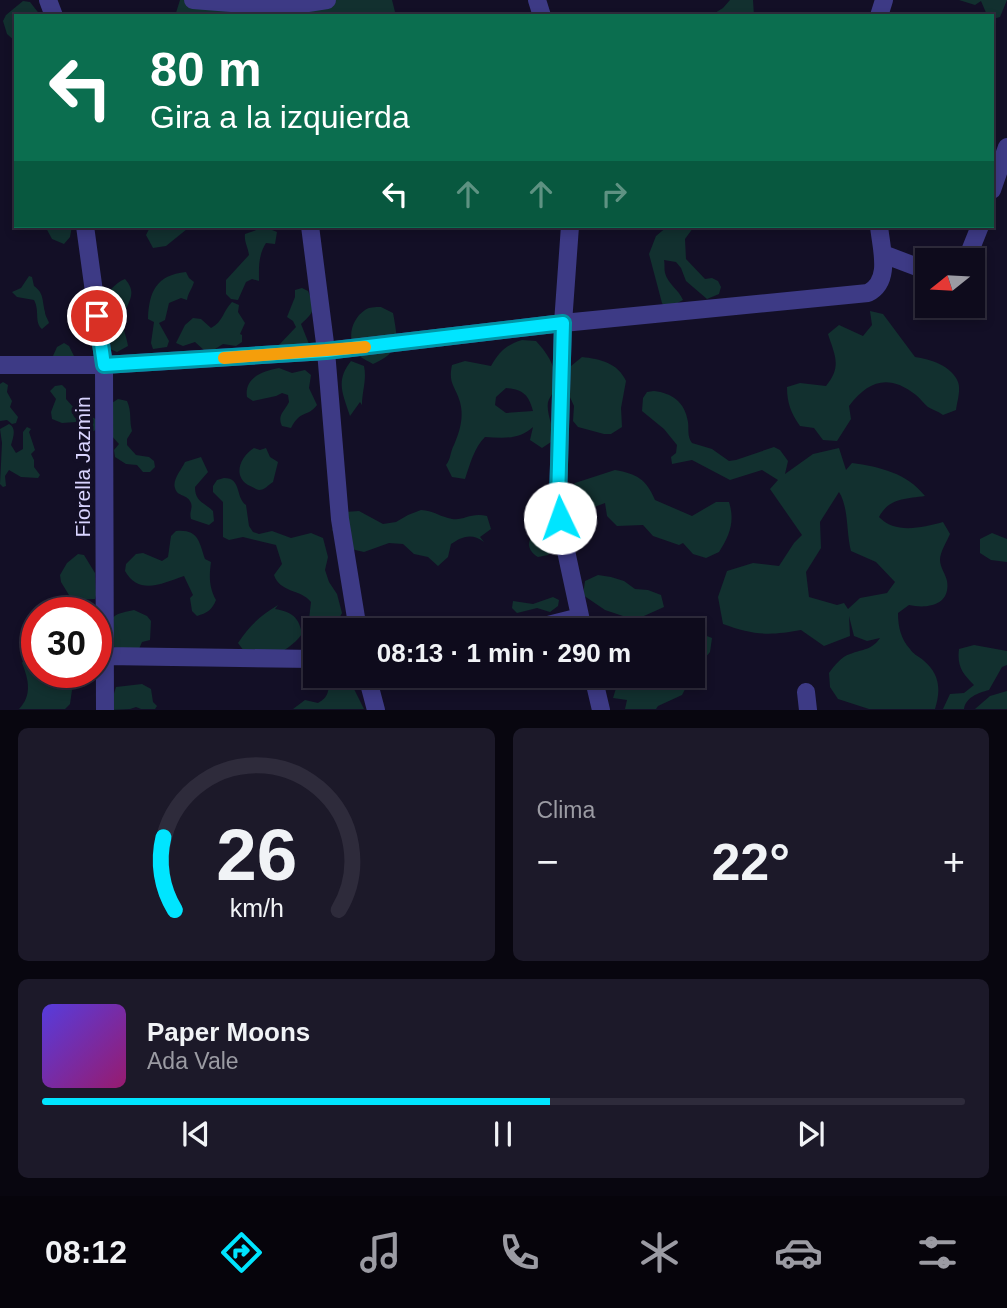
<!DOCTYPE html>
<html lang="es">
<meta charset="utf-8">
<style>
:root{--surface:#0e0b1c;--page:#1c1929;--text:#f1f3f6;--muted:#9b9ba3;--line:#2e2b3b;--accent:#00e5ff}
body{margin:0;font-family:Arial,sans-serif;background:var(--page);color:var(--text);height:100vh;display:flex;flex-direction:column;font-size:26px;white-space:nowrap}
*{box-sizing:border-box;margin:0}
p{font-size:23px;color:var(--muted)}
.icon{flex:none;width:38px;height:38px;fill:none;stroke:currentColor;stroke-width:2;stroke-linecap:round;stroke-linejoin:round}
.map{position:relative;height:710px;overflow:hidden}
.side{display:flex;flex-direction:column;gap:18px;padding:18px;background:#08060f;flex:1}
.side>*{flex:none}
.hud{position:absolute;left:14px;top:14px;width:980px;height:214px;border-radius:0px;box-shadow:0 4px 10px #0003,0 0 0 2px var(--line);background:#0b6e4f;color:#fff;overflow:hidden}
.needle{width:46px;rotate:252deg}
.tools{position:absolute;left:915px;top:248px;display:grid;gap:14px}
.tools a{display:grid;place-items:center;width:70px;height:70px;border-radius:0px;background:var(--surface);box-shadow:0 4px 10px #0003,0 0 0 2px var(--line);font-size:35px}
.speed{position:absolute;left:21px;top:597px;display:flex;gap:14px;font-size:35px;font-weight:700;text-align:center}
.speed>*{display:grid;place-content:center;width:91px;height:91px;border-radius:50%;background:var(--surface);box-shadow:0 4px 10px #0003,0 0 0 2px var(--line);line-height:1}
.speed .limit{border:10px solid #d22;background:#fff;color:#111}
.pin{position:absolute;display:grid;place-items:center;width:60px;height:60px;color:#fff;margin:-30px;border:4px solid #fff;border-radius:50%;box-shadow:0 2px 7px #0007}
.me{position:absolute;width:77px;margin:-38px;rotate:357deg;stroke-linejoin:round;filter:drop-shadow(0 0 5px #0008)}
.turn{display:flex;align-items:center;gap:24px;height:147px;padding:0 21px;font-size:32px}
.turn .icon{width:91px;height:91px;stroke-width:2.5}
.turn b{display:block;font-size:49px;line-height:60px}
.lanes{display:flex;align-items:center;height:66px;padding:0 21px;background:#0003;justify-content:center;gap:35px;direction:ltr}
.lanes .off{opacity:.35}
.big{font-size:52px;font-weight:600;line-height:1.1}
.side .tile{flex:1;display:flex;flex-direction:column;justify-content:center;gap:10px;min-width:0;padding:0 24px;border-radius:10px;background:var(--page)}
.side .dial{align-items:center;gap:0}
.dial svg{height:182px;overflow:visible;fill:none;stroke:var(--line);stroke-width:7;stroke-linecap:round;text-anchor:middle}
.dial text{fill:var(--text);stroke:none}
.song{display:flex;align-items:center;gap:21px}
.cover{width:84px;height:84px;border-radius:10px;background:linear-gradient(135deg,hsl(250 70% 55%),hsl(320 70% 35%))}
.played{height:7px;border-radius:4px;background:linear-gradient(90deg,var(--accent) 55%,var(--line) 55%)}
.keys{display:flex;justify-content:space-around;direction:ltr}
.heat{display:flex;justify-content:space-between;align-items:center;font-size:38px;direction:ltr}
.side .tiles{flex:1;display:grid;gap:18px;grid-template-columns:1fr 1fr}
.tile:last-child{grid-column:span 2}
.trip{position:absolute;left:303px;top:618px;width:402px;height:70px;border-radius:0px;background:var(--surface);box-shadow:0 4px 10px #0003,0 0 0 2px var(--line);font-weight:600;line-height:70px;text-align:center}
.tab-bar{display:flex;height:112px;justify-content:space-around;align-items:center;background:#06040b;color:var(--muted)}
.tab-bar .icon{width:49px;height:49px}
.tab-bar .current{color:var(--accent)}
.tab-bar b{font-size:32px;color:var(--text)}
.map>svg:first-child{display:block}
.green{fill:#12302f;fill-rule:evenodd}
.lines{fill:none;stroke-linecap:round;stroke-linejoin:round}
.minor{stroke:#3d3a85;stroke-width:18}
.route-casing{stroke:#0095a6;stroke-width:18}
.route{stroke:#00e5ff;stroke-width:12}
.slow{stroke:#f59e0b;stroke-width:12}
.labels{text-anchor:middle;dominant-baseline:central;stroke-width:7;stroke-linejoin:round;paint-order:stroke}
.street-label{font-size:21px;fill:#d9d4ff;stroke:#130f26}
</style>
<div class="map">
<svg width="1007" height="710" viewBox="0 0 1007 710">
<rect width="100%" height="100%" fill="#130f26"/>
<path class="green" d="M180,0h44l45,16h-94z
M322,0h70l4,16h-97l7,-9z
M730,0h23l1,16h-44l13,-8z
M959,0h48l-7,17 -7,2 -1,-3 -5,-1 -6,-14 -6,4z
M23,1l7,1 11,14h-25v26l-9,-8 -4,-13 3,-6z
M41,226h31l-2,11 -6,7 -12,-5 -7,-13z
M164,226h23v3l-21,17 -13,2 -7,-13 3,-6 14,1z
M668,226h23l2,2 -8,11 1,20 19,20 7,-1 6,3 3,6 -2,7 -12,5 -21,-18 -5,-13 -5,-6 -12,-2c1,5 0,9 1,13 3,11 14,17 18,27l-17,9 -4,-6 -13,-49 7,-18z
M265,227l12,5 -2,12 -9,-1c-8,13 -7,24 -7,38l-7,-2 -6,3 -8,18 -7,-1 -5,-5v-14l23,-25c-1,-8 -5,-13 -4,-21z
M186,272l3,6 5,4c-2,7 -6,11 -7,18l-6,-2 -12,5 -4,17 -6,3 10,18 -2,6 -14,2 -2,-6 3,-21 -6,-3c1,-27 8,-44 38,-47z
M29,276l3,1 2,9c10,7 8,14 11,26 0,4 3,7 4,11l-7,6c-8,-7 -2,-18 -8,-29l-17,-3 -5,-5 9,-4z
M125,279c15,17 -1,24 -2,43 0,8 4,16 5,24l-11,6 -7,-3 -3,-13 2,-6 -10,-28c9,-8 15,-19 26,-23z
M302,288l6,3c8,19 7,20 -7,33l10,25 -33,-3 18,-19 -3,-6 -6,-4 8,-20v-7z
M232,302l7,3 -1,7 7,11 -5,11 2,1v7l-6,4 -13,-2 -11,7h-7l-10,-9 -12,4 -7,-3 9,-18 8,-7 8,1 10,9c12,-6 12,-17 21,-26z
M381,307l12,6c5,27 8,39 -20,51 -4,-3 -11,-5 -14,-9 -13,-13 -9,-35 6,-45 4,-3 10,-3 16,-3z
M870,311l13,3 32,43c15,2 37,9 43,25 3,8 -1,20 -2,28l-13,5c-5,-4 -10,-5 -15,-8 -4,-3 -8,-9 -12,-12 -27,-21 -47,-15 -67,11l2,13 -14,22 -14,-1 -9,-12 -14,-2c-9,-13 -13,-23 -13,-39l13,-4 26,3c16,-20 9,-30 2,-52l11,-9 24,11 9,-11z
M522,340l14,1c13,14 24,31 17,51 -1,3 -4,6 -5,10 -2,12 6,25 6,38l-12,8 -12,-8 3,-13c-14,13 -30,11 -48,10 -11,11 -15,27 -20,42l-13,-2 -6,-12c5,-6 4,-13 8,-20 6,-14 10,-28 6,-43 -5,-17 -12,-18 -8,-37l13,-4 26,5c8,-14 15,-21 31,-26zM506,388c17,1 23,7 27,23l-27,2 -11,-8 1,-8z
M64,343l5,3 7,14 -23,-4 4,-9z
M582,357c18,2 36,6 44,24l-5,27 1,19 -11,7h-7l-26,-7 -5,-6 1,-15 -6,-13v-21l3,-6z
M351,361l13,5c3,14 -2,25 -2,39l-2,-3 -10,14c-7,-22 -15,-35 1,-55z
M279,368l13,5 13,-3 6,5 -2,13 8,17c-10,13 -16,4 -26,23l-9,-2c-5,-11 2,-14 7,-24l-1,-7 -6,-2 -6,3 -23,5 -6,-4c-3,-19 15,-26 32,-29z
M3,382l5,3 -1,7 5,9 -2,6 8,10 -2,6 -4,1 -5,-4 -7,1v-37z
M62,385l4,4v10l9,10 -2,6 2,3 14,-3 8,5 -1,9 -2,2h-7l-11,-9 -14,1 -10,-4 -1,-7 5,-13 -6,-8 5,-5z
M654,391c18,2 31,11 34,31 1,8 -1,14 4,21l20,6 17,12 7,-1 38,-13 6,3 8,11 -3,13 28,-20 26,-6 7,22 6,-7c28,4 55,10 73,33 -20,3 -36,2 -46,21 16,17 42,11 64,5l7,12c-3,7 -10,18 -10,26 0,7 6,15 7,21 4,25 -21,28 -38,24l-11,8c0,14 3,26 12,36 3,5 8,7 13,11 17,14 18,30 12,49h-66l-31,-10 -8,-12 -1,-14c6,-8 12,-16 21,-19 13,-5 22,-4 30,-16l-13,3 -13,-5 -5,-20 1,20 -26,10 -23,-16c-32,6 -48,5 -78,-6l-5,-27 9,-26 26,-8 26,3 15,-23 8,-8 -32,-46 8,-9 -16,-10 -32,10 -38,-20 -20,4 -1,-7 5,-4 1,-8 -13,-16 -22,-18 1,-13 4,-6zM839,492c10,16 7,40 12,59l25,11 19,20 -8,11 -27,5 -12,11 -4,-6 -7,2 -28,-8 -3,-25 15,-24 -1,-26z
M118,399l9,2c5,11 2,19 5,30l-5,8v6l9,10 13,2 5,4 1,6 -5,5h-7l-6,-7 -11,-1 -11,-7 -1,-7 5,-6 -9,-10 2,-31z
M9,424c8,4 4,14 2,21l5,8 7,-4v-17l4,-5 4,2 -2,3 6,18 -4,4 3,6v7l6,8 -2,3 -17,-1 -12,-7 -4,6 1,10 -3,1 -3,-3 2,-41 -2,-14z
M254,448l6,2 6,-2 4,9 8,5 -5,20c-5,3 -8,8 -14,8 -4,-1 -8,-4 -11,-5 -16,-10 -7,-29 6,-37z
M201,457l7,15 -13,15c0,15 9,15 18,24l1,10 -5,4 -18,-6c-2,-8 2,-10 0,-16 -3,-9 -14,-6 -16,-15 -3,-8 7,-19 10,-26z
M615,470c22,4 31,9 40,30l37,16 24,-14h13c6,19 1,33 -10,50l-13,6 -13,-4 -10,-11 -4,2 -26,-9 -10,-11 -26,1 -10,-10 -2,-13 -24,9 -13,-5 -2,-13 9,-11z
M224,478c18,0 11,19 22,27l3,21 4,6 6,2 13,-3 19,7 20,-5 12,5 5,19 -3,13 4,12 8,12 5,19 -9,17h-18v2l-7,-4 3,-26c-10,-13 -31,-9 -37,-27l8,-11 -6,-19 -33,-8 -14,3 -6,-3v-35l-10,-10v-6l4,-6z
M548,506l7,17 -11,-2 -4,9c2,9 11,9 14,18l-6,7 -10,2c-12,-7 -12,-18 0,-27l1,-19z
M421,510c13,1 16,5 27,8 15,5 20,-6 39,-2l4,13 -11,8 4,5c-12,-9 -21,-6 -33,2l-3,13 -10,9 -10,-9 -14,-3 -11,-10 -14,-1 -25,9 -13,-3 -19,-19 13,-18 14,-1 24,13 13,-2 12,-7z
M176,531c22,-2 23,10 29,28l6,3c-2,15 -2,25 5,38 -4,10 -9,13 -19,16l-5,-5 -2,-13 3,-3 -9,-19c-21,7 -45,20 -59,-5l1,-7 10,-10 7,-1 19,8 6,-4 3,-21z
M992,533l15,6v23l-16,-2 -11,-7v-14z
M78,554l6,1 11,18 1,22 -1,4 -23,1 -11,-18 -1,-7 7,-12z
M598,575l13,2 13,4 11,8 13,1 13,5 3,12 -29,13 -30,-10 -22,-15 2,-14z
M553,597l6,3 -1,6 -8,6 -13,-4 -20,5 -5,-5 1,-7 20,3z
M278,605l-3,4c17,3 24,8 27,25 -8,12 -19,15 -29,26l-26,-5 -9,-12c11,-17 23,-28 40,-38z
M134,610l13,6 4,5 -1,19 -8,2 -3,7 -19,3 -11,-10c0,-25 0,-27 25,-32z
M699,633l13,5 -2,14 -17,20v-36z
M974,645l33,6v14l-5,2 -13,23c-11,3 -23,7 -25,19h-21l7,-15 14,-1 10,-8c-12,-12 -17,-19 -15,-36z
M37,648v24h32l-1,5 4,13 -2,14 -5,5h-46c13,-14 10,-29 3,-46l6,-12z
M337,676l12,3 15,30h-71l12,-9 13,3c11,-6 10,-12 12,-23z
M639,676h53l-10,19 -24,11 -2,3h-31l2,-9 -14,-2 4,-13 14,-1z
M142,684l9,5 2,13 4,4 -2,3h-14l-5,-2 -6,2 -21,1 7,-23z
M1007,691v18h-32l15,-13z"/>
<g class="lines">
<path class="minor" d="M48,0l6,16
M193,0l89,7 1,9
M281,0l1,7 45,-7
M537,0l5,16
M879,16l5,-16
M992,190l15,-43
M85,226l19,139 1,345
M310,226l16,125 14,168 18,111
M570,226l-7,97 -5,177 5,37 20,93
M883,254l45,17
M966,261l14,-35
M0,365h104l222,-14 237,-28 305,-30c24,-12 13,-45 11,-67
M528,630l52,-13
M106,656l209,3
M367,676l9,34
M593,676l8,34
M806,692l2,18"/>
</g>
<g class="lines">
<defs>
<path id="route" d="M97,316l7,49 222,-14 237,-28 -5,177 2,18"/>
</defs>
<use href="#route" class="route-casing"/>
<use href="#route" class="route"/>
<path class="slow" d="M224,358l141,-11"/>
</g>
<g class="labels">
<g class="street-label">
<text transform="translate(82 467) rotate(-90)">Fiorella Jazmin</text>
</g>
</g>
</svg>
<div class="tools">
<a><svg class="needle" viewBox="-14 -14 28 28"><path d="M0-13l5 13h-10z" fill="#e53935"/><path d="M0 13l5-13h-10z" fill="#9b9ba3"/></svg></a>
</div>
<div class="speed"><div class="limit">30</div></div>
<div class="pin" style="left:97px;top:316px;background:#d93025"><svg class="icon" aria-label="arrive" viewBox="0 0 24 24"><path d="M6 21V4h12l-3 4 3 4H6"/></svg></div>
<svg class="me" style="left:560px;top:518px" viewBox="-20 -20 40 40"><circle r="19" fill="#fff"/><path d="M0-13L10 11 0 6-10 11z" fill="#00e5ff"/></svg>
<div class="trip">08:13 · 1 min · 290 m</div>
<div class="hud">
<div class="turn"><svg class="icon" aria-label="left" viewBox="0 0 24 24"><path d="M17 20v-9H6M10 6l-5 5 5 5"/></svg><div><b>80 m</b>Gira a la izquierda</div></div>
<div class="lanes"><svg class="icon" aria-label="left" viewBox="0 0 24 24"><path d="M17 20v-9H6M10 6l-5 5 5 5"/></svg><svg class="icon off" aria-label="ahead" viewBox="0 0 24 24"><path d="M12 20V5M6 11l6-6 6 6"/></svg><svg class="icon off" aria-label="ahead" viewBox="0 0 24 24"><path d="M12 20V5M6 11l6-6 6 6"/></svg><svg class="icon off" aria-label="right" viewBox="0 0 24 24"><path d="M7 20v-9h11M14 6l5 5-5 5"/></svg></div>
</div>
</div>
<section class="side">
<div class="tiles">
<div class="tile dial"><svg viewBox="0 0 100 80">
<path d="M14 69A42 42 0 1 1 86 69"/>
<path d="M14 69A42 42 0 0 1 9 37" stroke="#00e5ff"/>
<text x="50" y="56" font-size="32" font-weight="700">26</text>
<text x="50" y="72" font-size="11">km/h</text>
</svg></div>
<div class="tile"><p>Clima</p>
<div class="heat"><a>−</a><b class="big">22°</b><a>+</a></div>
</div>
<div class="tile">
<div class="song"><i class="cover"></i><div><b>Paper Moons</b><p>Ada Vale</p></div></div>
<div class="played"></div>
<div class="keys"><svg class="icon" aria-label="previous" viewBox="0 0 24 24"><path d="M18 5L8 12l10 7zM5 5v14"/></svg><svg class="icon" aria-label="pause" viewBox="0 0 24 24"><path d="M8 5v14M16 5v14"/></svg><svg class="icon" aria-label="next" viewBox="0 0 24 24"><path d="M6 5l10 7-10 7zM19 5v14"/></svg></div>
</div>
</div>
</section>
<nav class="tab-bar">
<b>08:12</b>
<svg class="icon current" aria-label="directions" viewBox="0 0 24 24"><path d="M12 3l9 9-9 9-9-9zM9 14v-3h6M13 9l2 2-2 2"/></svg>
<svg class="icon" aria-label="music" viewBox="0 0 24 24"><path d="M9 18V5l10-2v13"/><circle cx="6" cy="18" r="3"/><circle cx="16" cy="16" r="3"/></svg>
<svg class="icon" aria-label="phone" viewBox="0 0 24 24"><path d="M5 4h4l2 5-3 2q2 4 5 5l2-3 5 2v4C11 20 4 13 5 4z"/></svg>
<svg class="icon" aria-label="climate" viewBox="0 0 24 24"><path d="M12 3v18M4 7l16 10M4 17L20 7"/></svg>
<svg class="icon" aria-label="car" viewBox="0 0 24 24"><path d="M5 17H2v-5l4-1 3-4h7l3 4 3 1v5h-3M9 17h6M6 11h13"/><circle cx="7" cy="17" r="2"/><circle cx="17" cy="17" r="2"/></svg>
<svg class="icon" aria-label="filters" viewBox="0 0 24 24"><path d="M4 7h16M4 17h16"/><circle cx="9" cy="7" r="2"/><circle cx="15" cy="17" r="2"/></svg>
</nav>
